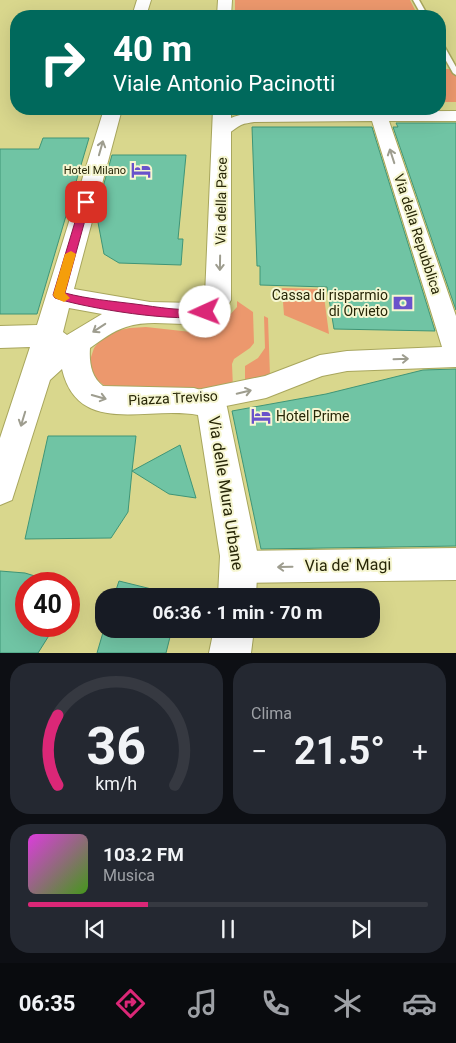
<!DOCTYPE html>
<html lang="it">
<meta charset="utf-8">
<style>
:root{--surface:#171b24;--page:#242831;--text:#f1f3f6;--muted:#9ea1a6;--line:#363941;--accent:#db2777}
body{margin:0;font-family:Roboto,sans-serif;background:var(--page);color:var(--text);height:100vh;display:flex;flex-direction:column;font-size:19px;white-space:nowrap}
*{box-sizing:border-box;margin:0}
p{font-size:16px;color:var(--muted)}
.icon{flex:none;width:28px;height:28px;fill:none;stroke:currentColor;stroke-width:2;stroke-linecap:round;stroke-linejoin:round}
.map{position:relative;height:653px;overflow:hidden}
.details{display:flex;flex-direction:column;gap:10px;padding:10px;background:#0d0f14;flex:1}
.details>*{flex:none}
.top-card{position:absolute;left:10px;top:10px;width:436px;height:105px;border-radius:20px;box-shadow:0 5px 20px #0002;background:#00695c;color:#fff;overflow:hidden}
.speed{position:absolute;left:15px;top:572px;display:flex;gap:10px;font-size:25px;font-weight:700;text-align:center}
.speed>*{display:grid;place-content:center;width:65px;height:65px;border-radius:50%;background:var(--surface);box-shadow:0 5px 20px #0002;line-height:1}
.speed .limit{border:8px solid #d22;background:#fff;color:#111}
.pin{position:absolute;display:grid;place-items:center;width:42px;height:42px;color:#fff;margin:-21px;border-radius:10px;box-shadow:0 2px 8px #0006}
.me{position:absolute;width:55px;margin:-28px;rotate:268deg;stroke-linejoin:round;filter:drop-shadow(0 0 4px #0008)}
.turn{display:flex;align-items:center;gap:18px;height:105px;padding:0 20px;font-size:22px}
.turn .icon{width:65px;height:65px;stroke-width:2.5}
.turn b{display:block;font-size:35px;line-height:42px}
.big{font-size:38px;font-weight:700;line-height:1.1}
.details .tile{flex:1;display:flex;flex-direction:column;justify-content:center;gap:8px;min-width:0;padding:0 18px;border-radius:20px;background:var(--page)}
.details .dial{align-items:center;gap:0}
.dial svg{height:130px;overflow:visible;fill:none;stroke:var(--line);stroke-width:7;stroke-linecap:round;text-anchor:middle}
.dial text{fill:var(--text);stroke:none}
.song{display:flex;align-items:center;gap:15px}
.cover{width:60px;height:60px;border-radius:8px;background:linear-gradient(135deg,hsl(300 70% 55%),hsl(100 70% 35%))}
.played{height:5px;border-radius:2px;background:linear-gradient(90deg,var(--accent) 30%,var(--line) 30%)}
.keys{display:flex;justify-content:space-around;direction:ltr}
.heat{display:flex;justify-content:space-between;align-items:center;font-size:28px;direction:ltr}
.details .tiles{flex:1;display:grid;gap:10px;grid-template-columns:1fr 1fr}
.tile:last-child{grid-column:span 2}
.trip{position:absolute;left:95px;top:588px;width:285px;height:50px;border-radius:20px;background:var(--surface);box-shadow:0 5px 20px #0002;font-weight:700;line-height:50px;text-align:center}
.dock{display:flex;height:80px;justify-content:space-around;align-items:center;background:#090b0e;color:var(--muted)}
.dock .icon{width:35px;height:35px}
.dock .current{color:var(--accent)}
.dock b{font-size:22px;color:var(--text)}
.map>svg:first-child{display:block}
.green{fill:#ec986d}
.building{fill:#70c4a4;stroke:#3f9577}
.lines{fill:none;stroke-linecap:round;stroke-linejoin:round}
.lane-casing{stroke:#a8a65d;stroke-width:3}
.street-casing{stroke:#a8a65d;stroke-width:2}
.secondary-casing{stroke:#a8a65d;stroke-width:2}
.lane{fill:#fff;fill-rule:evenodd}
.street{fill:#fff;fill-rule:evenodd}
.secondary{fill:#fff;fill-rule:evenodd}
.oneway{stroke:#9e9d8f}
.route{fill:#db2777;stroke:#8e194d}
.slow{fill:#f59e0b}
.labels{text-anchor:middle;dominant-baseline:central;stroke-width:4;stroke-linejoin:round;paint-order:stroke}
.far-poi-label{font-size:11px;fill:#272607;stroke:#f6f6d1;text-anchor:end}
.street-label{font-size:14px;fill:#272607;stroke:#f6f6d1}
.poi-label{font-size:14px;fill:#272607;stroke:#f6f6d1;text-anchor:end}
.near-street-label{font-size:16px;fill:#272607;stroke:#f6f6d1}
</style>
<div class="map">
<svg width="456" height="653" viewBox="0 0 456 653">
<rect width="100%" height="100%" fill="#d9d78d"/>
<path class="green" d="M235,0h175l8,16h-183z
M440,59l5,10h11v33h-16z
M282,288l41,1 6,45 -45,-19z
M237,301l16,11 1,31 -4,5 -16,11 -2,5 1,24 -47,5 -78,-5 -14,-10 -4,-8 1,-13 3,-9 7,-9 14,-8 15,-3 16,-1 45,5 12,-3 14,-5 10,-6 10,-11z
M264,316l4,2 2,58 -25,10v-20l13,-8 7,-10z"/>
<path class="building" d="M396,123h60v187l-63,-183h5z
M252,127h120l63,204 -101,-2 -7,-42 -67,-2v-19h-3z
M43,138h46l-52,176h-37v-165h39z
M112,155h74l-8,84h5l-2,26 -62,-2 -15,-9 -8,-42z
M456,369v177l-195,3 -29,-138 94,-17 97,-24z
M48,436h88l-4,35 48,-26 16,53 -27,-4 -37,-23 -4,41 -17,26 -86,1z
M0,571l25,2 36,11h-35v42h29l-17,27h-38z
M119,581l61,15h-66z
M104,629h68l-6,24h-69z"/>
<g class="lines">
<defs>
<path id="lane" d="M413,0h6l9,16h-6z
M440,42l3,2 13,23v8l-3,-2 -13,-23z"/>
<path id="street" d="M456,111v10h-67l67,195v51l-109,4 -25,5 -56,22 -70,14 -9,-4 -4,-8 4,-8 78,-16 55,-21 27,-4 95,-4 -70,-226 -118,1c-4,1 -9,1 -13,3 -10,5 -12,12 -24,10l-2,-4c9,-14 24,-16 39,-19z
M456,548v32l-216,3 -11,-5 -5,-11 5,-11 11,-5z"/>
<path id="secondary" d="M137,0h14l-5,16h-14z
M218,0h14l-1,16h-14z
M104,109h18l-48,180 76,13 47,1 8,-7 8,-187h18v191c-22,41 -66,14 -105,27 -13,4 -25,13 -36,21 -1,14 1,29 13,38l91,2 29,9 4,10 31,149 -2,40h-38l2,-40 -22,-141c-50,-10 -120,23 -136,-46l-12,11 -38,120 -12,5v-67l30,-91 -30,1v-22l37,-1zM69,308l33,6 -35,21 -4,-3z
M214,629h40l-3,24h-42z"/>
</defs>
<use href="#lane" class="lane-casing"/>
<use href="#street" class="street-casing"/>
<use href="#secondary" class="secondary-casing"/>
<use href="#lane" class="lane"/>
<use href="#street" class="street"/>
<use href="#secondary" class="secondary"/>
</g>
<defs><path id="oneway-shaft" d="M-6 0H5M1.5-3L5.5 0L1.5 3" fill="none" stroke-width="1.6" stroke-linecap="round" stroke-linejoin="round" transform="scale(1.25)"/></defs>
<g class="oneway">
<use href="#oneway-shaft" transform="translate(101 148) rotate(-74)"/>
<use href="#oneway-shaft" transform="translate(392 156) rotate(-108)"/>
<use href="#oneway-shaft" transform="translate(220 263) rotate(91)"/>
<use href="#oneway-shaft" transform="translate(99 328) rotate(147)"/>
<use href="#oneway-shaft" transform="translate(401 359) rotate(-2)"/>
<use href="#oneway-shaft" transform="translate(244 392) rotate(-13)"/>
<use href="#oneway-shaft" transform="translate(99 397) rotate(16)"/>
<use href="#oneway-shaft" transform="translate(23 419) rotate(107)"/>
<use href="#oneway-shaft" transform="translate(285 567) rotate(179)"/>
</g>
<path class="route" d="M86,199l4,3 -25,91c23,6 46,8 70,11 23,3 47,8 70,4l6,4 -2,3c-28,9 -124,-7 -154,-17l-2,-3 28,-93z"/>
<path class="slow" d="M71,251l5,3 -11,39 5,5 -6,4 -9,-4 -2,-3 12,-41z"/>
<defs>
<symbol id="hotel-bare" viewBox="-9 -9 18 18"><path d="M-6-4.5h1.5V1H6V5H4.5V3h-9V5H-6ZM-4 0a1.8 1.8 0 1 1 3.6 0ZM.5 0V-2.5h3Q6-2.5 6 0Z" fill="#6952cb" stroke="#f6f6d1" stroke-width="2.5" paint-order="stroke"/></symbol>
<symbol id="bank-bare" viewBox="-9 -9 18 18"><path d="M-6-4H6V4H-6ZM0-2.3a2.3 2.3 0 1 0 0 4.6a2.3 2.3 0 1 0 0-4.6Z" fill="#6952cb" stroke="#f6f6d1" stroke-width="2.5" paint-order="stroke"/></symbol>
</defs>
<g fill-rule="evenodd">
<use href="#hotel-bare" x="127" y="156" width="28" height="28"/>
<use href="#bank-bare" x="389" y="289" width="28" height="28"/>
<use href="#hotel-bare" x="247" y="402" width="28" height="28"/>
</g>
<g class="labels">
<g class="far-poi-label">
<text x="126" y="170">Hotel Milano</text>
</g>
<g class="street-label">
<text transform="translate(221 201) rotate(-89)">Via della Pace</text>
<text transform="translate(418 234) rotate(72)">Via della Repubblica</text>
<text transform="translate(173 398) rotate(-3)">Piazza Treviso</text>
</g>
<g class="poi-label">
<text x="388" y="295">Cassa di risparmio<tspan x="388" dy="16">di Orvieto</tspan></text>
<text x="276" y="416" text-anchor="start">Hotel Prime</text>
</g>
<g class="near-street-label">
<text transform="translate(226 493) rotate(81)">Via delle Mura Urbane</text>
<text transform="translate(348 565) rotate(-1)">Via de' Magi</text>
</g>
</g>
</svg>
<div class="speed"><div class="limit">40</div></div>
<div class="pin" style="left:86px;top:202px;background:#d93025"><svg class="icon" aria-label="arrive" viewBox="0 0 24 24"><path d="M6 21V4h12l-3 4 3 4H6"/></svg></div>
<svg class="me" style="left:205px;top:312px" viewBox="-20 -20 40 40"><circle r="19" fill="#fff"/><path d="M0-13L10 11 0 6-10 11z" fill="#db2777"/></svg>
<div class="trip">06:36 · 1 min · 70 m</div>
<div class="top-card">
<div class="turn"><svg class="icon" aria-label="right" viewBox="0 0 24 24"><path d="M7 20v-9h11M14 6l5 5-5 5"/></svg><div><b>40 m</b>Viale Antonio Pacinotti</div></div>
</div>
</div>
<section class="details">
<div class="tiles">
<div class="tile dial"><svg viewBox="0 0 100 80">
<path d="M14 69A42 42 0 1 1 86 69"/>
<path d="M14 69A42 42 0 0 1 14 26" stroke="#db2777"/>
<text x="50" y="56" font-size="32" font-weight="700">36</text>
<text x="50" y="72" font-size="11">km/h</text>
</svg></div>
<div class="tile"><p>Clima</p>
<div class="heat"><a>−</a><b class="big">21.5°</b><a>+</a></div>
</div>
<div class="tile">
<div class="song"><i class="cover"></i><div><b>103.2 FM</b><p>Musica</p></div></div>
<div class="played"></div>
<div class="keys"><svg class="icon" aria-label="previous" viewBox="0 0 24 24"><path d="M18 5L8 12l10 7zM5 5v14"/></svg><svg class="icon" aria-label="pause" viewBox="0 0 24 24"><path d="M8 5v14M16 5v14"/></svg><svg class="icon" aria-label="next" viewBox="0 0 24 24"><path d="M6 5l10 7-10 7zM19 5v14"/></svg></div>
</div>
</div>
</section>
<nav class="dock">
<b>06:35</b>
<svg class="icon current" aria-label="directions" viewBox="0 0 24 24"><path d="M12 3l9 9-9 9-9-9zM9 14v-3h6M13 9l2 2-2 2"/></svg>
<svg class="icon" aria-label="music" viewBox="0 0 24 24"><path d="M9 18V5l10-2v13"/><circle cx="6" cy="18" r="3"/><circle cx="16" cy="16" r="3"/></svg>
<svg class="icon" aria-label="phone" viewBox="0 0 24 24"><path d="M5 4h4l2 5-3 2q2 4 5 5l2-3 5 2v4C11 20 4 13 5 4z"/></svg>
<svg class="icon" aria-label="climate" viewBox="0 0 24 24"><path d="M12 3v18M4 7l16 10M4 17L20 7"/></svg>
<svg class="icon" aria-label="car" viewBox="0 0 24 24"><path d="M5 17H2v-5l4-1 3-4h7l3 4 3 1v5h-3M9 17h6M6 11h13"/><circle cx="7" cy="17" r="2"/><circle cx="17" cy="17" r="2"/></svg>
</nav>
